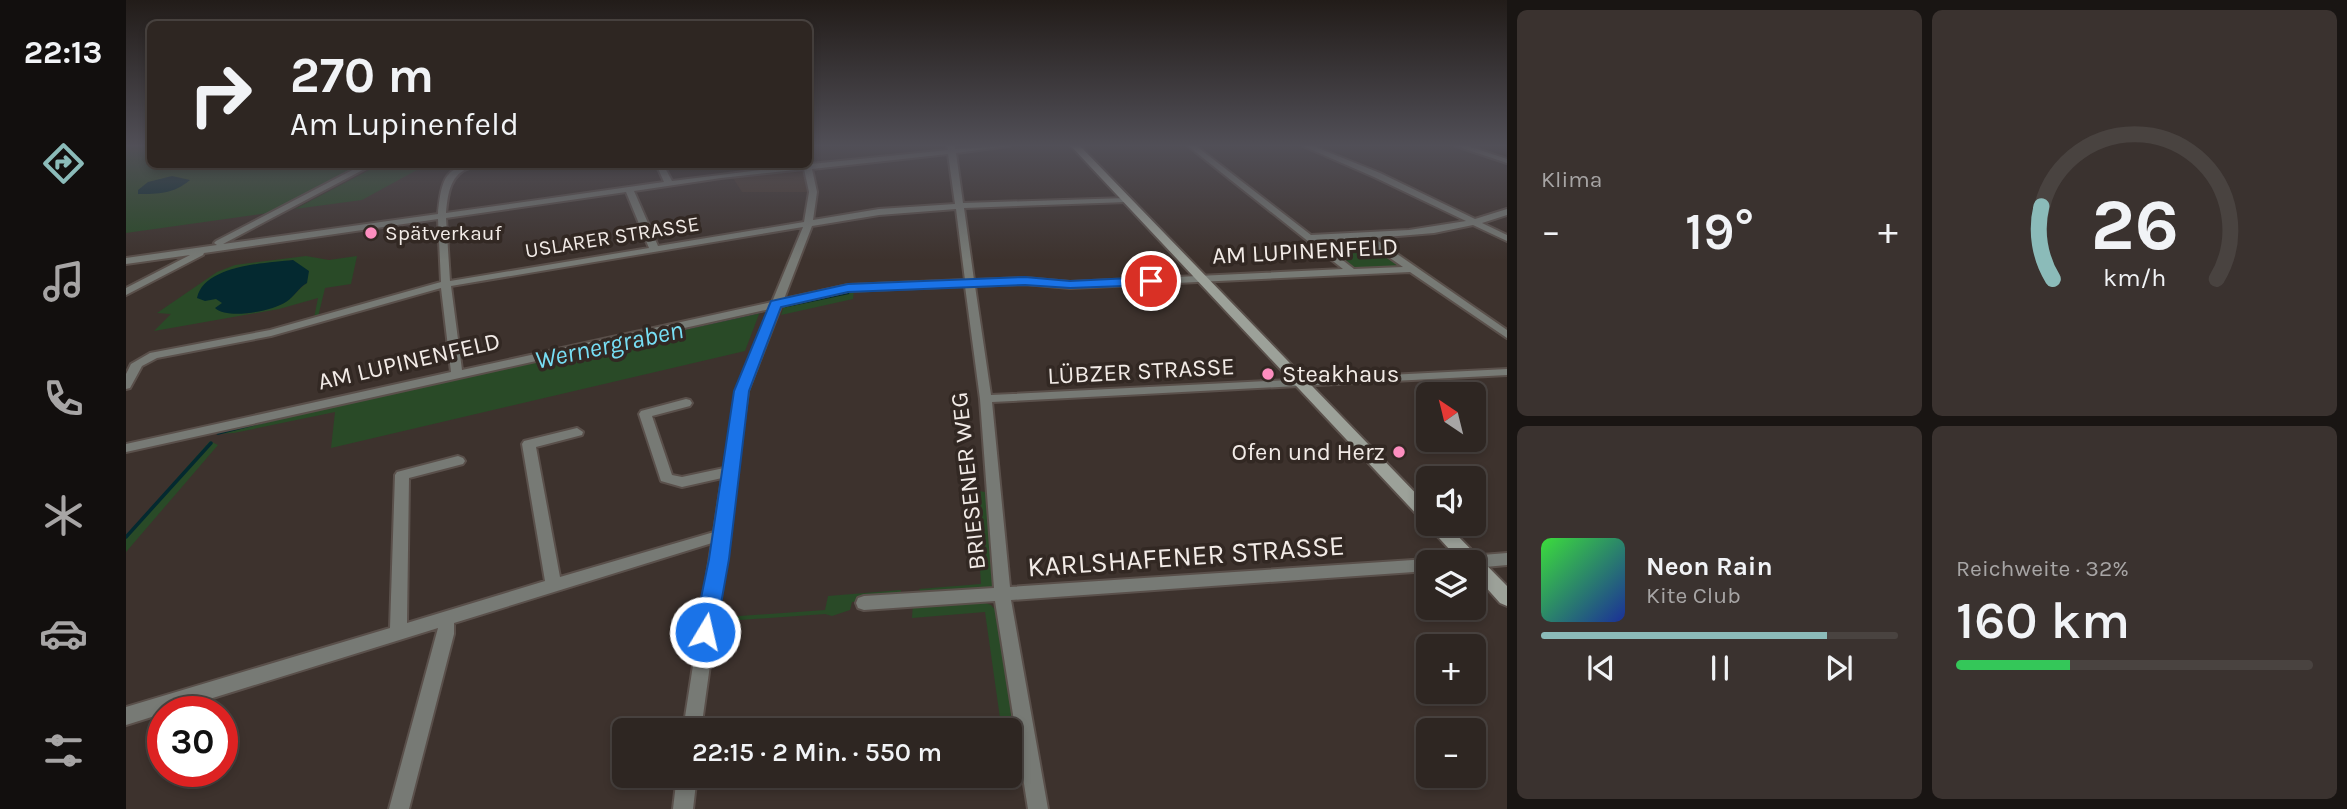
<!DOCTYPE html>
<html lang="de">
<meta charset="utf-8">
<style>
:root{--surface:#2e2622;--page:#3a322f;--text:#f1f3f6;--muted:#a7a5a5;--line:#494340;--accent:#8bbbb9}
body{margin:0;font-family:Karla,sans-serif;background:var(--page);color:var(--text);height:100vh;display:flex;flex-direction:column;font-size:26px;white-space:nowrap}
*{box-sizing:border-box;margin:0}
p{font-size:23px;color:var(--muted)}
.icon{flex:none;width:38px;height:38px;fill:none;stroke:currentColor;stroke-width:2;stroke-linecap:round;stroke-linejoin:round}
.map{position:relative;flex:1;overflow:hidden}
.sheet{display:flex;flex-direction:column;gap:10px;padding:10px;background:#191513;width:840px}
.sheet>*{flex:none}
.hud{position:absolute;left:21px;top:21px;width:665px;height:147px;border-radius:10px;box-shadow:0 4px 10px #0003,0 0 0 2px var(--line);background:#2e2622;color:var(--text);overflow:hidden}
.needle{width:46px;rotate:325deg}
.controls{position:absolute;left:1290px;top:382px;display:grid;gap:14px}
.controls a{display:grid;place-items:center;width:70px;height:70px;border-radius:10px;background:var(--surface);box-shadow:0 4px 10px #0003,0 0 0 2px var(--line);font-size:35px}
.speed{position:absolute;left:21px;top:696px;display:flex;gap:14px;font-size:35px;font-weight:700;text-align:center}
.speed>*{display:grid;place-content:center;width:91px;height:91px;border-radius:50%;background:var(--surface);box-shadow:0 4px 10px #0003,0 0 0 2px var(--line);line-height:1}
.speed .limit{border:10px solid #d22;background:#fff;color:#111}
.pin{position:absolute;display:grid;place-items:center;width:60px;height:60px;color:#fff;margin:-30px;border:4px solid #fff;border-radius:50%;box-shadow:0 2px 7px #0007}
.me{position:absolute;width:77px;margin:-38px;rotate:9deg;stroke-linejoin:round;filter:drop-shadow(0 0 5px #0008)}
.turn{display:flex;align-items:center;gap:24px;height:147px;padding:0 28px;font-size:32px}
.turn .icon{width:91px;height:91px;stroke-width:2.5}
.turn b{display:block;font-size:49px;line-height:60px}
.big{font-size:52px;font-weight:600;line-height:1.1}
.sheet .card{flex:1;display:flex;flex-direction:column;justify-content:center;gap:10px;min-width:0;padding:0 24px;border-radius:10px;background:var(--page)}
.sheet .dial{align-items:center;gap:0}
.dial svg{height:182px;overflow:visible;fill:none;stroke:var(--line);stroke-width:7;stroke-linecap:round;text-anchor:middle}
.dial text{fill:var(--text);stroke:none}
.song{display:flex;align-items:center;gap:21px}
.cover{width:84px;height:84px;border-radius:10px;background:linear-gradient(135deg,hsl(120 70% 55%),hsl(230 70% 35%))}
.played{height:7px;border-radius:4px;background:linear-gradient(90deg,var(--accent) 80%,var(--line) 80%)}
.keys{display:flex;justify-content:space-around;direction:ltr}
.heat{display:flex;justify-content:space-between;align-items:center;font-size:38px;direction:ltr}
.charge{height:10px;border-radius:5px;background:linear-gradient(90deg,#34c759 32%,var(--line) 0)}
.sheet .tiles{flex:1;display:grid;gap:10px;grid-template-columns:repeat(2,1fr)}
.trip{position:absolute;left:486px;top:718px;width:410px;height:70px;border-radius:10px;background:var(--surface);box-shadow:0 4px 10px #0003,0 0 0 2px var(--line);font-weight:600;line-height:70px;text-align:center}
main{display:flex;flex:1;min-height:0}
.tab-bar{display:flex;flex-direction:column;width:126px;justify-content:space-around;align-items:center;background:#120f0e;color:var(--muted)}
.tab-bar .icon{width:49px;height:49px}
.tab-bar .active{color:var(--accent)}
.tab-bar b{font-size:32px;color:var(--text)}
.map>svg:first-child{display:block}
.built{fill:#493930}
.green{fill:#294a27;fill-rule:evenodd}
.water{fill:#042930}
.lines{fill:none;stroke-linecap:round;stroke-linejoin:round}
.stream-far1{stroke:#042930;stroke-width:2.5}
.stream{stroke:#042930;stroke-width:3.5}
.street-casing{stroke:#5a504b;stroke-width:4}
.secondary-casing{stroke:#5a504b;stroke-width:4}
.street{fill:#777a75;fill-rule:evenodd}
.secondary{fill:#9ca199;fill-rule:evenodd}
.route{fill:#1a73e8;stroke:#114b97;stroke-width:2}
.poi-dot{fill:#fd8ebf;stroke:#322823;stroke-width:2.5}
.labels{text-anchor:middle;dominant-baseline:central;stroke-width:7;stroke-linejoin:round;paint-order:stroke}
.far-poi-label{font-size:21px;fill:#f2ebe7;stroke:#322823;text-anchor:start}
.far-street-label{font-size:21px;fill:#f2ebe7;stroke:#322823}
.street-label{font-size:24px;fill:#f2ebe7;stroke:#322823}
.poi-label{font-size:24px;fill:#f2ebe7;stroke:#322823;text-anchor:start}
.water-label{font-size:26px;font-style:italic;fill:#77def4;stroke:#322823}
.near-street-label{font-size:28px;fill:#f2ebe7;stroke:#322823}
</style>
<main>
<nav class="tab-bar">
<b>22:13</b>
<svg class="icon active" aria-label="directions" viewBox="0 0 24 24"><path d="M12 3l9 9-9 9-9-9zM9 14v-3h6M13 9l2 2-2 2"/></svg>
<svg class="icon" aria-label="music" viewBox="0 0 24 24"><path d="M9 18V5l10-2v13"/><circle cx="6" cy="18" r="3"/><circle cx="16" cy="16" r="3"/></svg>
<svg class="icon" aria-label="phone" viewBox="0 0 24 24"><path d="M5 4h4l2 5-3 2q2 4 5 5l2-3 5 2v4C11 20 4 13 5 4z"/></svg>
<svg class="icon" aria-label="climate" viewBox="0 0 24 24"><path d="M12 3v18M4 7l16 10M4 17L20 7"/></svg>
<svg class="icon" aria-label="car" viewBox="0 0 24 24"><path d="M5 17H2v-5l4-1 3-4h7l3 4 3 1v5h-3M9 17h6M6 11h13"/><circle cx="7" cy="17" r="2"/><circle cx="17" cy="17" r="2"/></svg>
<svg class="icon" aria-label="filters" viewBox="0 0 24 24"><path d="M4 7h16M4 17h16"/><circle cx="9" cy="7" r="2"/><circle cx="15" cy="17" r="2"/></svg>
</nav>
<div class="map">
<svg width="1381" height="809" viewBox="0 0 1381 809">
<rect width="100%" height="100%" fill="#3d322d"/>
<path class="built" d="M677,170l4,22h-65l-9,-14z"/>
<path class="green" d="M0,146h24v18l216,1 -91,47 -149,21z
M255,164l45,1 -64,35 -67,9z
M1236,238l40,27v2l-49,1 -36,-27z
M180,256l23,4 28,-4 -6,28 -26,4 -7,29 -4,1 4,-20 -39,11 -125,22 17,-17 -14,-1 60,-41 18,-7zM167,260l14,23c-9,6 -13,14 -22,19 -11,7 -27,8 -40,12l28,-19 -20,-1 -18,-26z
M718,290h10l-1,9 -72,16 4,-12z
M635,309l-16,42 -414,97 4,-36 -101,21 -20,1 3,-4z
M84,441l8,4 -92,107v-16z
M849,490l14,3 7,93 -6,4 -68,4 -3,-5 62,-5z
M775,590v6l-49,6 -2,8 -18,6 -7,-2 -99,7v-4l99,-7 3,-14z
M857,602l8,3 7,8 17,103 -15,2 -15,-106 -73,6 1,-15z"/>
<path class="water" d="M46,176l18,4c-16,14 -32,14 -52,14v-4l10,-8z
M167,260l16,11 -2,12c-9,5 -12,13 -21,19 -14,9 -58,18 -71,6l7,-5 -6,-4 -11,2 -8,-3c7,-33 69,-35 96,-38z"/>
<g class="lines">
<path class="stream-far1" d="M660,306l62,-13
M470,348l164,-36"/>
<path class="stream" d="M92,433l55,-14
M0,537l85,-94"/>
<defs>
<path id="street" d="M821,146h8v3l54,-3 -53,7 7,50 164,-5 4,2 -4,2 -163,6 10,72 51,-2 45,4 273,-13 -155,-123h8l115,89 98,-5 57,-9 -92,-44 -71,-31h10l67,27 95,46 32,-10v6l-25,8 25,12v6l-34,-16 -39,8 -60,5 133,92v8l-97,-66 -340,16 -45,-4 -50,2 16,109 516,-26v6l-515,27 18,185 418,-28 6,3h-6v9l-417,29 37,209h-20l-33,-208 -131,9 -6,-2 -2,-5 2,-5 6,-2 130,-8 -14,-189 -15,-113 -117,5 -67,15 -33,85 -47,339h-18l29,-187 -258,80v11l-45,175h-20l49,-181 -312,97v-18l264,-79 5,-153 2,-3 61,-16 5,2 2,3 -2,3 -54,14 -2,145 138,-42 -23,-137 2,-3 53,-13 6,4 -1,3 -46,12 24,130 154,-45 8,-54 -40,9 -21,-6 -22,-67 2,-3 45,-12 4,1 2,3 -2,3 -38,10 20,59 10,2 42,-9 12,-77 34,-82 -644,143v-8l325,-72 -10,-84 -170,48 -114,22 -15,8 -12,22 -4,1v-15l5,-10 19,-11 120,-23 171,-48 -3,-63 -234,34 -1,2 -77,40v-7l64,-33 -64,9v-6l91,-13 -3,-2 2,-2 148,-77h10l-151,80 215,-30c4,-44 11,-50 54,-50 -6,3 -15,1 -21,3 -21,7 -23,26 -25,46l218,-31 -8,-18h7l9,17 136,-17v-2l3,2 137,-14zM822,154l7,50 -76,5 -66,11 4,-28 -5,-23zM678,169l5,23 -5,30 -146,24 -24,-55 87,-13zM500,192l23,56 -199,33 -4,-63zM830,209l9,71 -117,5 -64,14 28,-73 67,-11zM677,227l-31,75 -310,68 -11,-84zM1233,239h4l40,28 -49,2 -37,-29z
M1330,146h12l39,13v4z
M1381,553v12l-33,3v-6h-12l3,-4 5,-2z
M551,775h20l-4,34h-20z"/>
<path id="secondary" d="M945,146h9l348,360v17h17l62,63v20l-7,-3 -26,-29v-12h-13l-32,-35 -2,-5 -5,-2z"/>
</defs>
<use href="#street" class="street-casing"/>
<use href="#secondary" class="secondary-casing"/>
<use href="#street" class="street"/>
<use href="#secondary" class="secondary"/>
</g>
<linearGradient id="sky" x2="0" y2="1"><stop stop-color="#221c19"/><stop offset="0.56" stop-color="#514f57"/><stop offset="1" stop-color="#514f57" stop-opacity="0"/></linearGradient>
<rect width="1381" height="260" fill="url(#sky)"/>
<path class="route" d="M899,277l45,4 81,-4 6,4 -6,4 -81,3 -45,-3 -177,7 -67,15 -32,84 -20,168 -13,73 -3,7 -8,2 -8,-2 -3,-7 15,-73 25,-168 37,-90 77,-17z"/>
<g class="poi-dot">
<circle cx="245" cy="233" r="7"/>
<circle cx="1142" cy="374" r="7"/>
<circle cx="1273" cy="452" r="7"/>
</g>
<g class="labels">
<g class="far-poi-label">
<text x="259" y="233">Spätverkauf</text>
</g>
<g class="far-street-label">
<text transform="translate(486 237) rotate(-9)">USLARER STRASSE</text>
</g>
<g class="street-label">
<text transform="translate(1179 251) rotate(-3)">AM LUPINENFELD</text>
<text transform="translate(283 361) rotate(-13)">AM LUPINENFELD</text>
<text transform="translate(1015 371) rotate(-3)">LÜBZER STRASSE</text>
<text transform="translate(842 481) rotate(-96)">BRIESENER WEG</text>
</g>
<g class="poi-label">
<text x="1156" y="374">Steakhaus</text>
<text x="1259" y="452" text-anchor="end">Ofen und Herz</text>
</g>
<g class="water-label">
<text transform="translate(483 345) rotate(-12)">Wernergraben</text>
</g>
<g class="near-street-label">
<text transform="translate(1060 556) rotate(-4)">KARLSHAFENER STRASSE</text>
</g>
</g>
</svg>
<div class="controls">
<a><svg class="needle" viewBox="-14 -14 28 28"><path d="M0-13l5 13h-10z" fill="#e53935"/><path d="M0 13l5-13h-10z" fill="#a7a5a5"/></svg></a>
<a><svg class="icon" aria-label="sound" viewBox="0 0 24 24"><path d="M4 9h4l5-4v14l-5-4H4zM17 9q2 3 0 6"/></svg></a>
<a><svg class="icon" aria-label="layers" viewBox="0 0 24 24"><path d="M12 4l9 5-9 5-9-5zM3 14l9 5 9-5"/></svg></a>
<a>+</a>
<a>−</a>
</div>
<div class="speed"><div class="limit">30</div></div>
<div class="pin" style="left:1025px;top:281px;background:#d93025"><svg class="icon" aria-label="arrive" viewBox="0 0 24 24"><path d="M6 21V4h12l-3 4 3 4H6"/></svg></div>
<svg class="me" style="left:579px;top:632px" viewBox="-20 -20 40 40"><circle r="17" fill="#1a73e8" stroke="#fff" stroke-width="3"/><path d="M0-11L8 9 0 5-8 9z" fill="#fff"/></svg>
<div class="trip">22:15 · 2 Min. · 550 m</div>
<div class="hud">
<div class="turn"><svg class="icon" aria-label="right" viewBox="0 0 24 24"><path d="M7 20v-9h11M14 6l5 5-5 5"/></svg><div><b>270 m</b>Am Lupinenfeld</div></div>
</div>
</div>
<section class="sheet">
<div class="tiles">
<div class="card"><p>Klima</p>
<div class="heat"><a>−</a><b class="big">19°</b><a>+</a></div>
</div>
<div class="card dial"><svg viewBox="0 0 100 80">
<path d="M14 69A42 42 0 1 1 86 69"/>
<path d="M14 69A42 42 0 0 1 9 37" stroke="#8bbbb9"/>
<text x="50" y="56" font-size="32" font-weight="700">26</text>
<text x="50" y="72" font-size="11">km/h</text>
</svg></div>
<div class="card">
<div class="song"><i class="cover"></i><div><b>Neon Rain</b><p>Kite Club</p></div></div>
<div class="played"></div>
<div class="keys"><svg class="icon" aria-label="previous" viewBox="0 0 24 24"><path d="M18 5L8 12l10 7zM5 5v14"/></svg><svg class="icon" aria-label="pause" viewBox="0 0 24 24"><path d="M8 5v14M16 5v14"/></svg><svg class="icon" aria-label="next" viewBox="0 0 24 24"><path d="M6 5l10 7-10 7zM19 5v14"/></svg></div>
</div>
<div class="card"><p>Reichweite · 32%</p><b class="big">160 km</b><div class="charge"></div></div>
</div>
</section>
</main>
